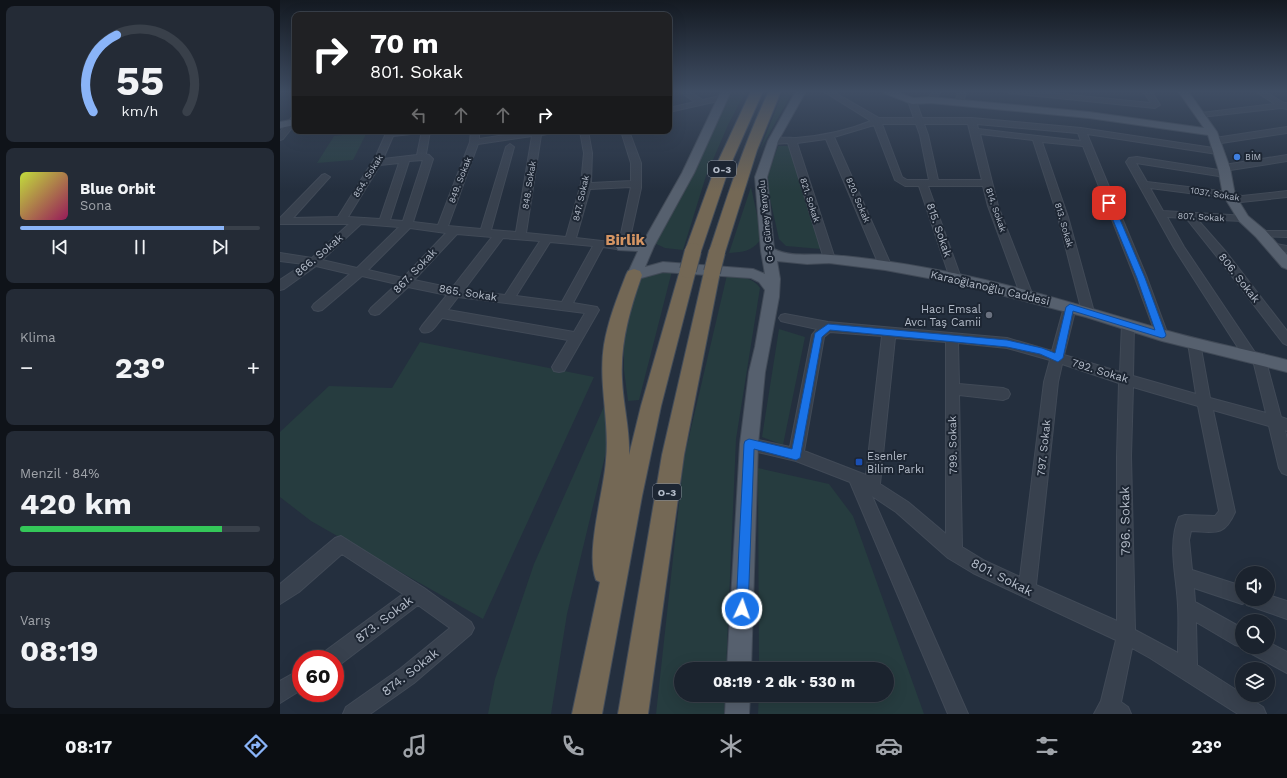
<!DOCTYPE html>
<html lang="tr">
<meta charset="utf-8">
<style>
:root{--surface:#1b232e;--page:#242b36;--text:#f1f3f6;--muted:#a0a4aa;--line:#39404a;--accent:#8ab4f8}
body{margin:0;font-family:"Work Sans",sans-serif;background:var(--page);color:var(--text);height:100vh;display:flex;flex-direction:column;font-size:15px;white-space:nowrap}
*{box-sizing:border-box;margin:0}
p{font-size:13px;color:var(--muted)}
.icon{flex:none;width:22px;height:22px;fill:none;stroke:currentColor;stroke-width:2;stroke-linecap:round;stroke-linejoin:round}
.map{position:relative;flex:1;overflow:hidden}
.drawer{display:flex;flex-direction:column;gap:6px;padding:6px;background:#0f1319;width:280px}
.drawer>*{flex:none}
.guide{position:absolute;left:12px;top:12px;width:380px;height:122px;border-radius:8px;box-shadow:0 4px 16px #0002,0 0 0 1px var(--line);background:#202124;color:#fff;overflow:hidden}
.buttons{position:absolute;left:955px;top:566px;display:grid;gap:8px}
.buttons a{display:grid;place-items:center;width:40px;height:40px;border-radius:50%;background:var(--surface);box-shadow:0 4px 16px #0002,0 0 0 1px var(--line);font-size:20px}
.speed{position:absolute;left:12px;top:650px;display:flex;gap:8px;font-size:20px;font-weight:700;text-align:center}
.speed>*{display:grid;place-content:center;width:52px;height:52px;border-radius:50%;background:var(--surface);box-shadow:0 4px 16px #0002,0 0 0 1px var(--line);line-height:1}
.speed .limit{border:6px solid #d22;background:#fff;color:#111}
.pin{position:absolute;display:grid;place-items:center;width:34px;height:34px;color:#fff;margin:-17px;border-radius:8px;box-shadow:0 2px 6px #0006}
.me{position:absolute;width:44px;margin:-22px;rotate:3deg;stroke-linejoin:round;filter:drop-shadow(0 0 3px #0008)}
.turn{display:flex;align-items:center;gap:14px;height:84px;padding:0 12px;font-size:18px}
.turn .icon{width:52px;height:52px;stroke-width:2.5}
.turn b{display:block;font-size:28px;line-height:34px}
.lanes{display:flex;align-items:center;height:38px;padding:0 12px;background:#0003;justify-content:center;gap:20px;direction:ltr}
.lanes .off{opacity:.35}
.big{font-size:30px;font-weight:700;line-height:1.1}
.drawer .tile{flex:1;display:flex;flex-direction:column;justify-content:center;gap:6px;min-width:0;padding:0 14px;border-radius:8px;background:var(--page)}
.drawer .dial{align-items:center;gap:0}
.dial svg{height:104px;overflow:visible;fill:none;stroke:var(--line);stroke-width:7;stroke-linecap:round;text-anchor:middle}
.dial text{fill:var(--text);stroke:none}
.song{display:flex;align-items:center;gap:12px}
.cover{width:48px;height:48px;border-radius:6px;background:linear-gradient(135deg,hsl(70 70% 55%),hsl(330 70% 35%))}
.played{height:4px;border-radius:2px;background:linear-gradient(90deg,var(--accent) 85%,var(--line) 85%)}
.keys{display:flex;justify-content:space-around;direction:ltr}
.heat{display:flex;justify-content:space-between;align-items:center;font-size:22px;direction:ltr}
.charge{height:6px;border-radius:3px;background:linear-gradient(90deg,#34c759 84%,var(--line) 0)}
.trip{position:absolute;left:394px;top:662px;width:220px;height:40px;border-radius:20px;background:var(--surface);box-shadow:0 4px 16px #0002,0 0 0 1px var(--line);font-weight:700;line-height:40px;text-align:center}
.tabs{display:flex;height:64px;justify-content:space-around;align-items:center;background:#0b0e12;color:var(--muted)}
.tabs .icon{width:28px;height:28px}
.tabs .selected{color:var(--accent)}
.tabs b{font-size:18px;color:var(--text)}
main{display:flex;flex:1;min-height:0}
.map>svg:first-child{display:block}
.green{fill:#263c3f}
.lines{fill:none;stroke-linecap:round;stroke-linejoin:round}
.minor-casing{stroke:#414a57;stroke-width:2}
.major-casing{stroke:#414a57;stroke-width:2}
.highway-casing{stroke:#434c59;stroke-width:2}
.minor{fill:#38414e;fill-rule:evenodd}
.major{fill:#56606e;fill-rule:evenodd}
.highway{fill:#746855;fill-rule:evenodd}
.highway-bridge-casing{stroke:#434c59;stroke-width:18;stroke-linecap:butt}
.highway-bridge{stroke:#746855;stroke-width:16}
.route{fill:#1a73e8;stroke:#114b97}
.shop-dot{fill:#3f7fe0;stroke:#1d2633;stroke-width:1.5}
.worship-dot{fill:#6b7280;stroke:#1d2633;stroke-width:1.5}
.transit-dot{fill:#1a4fb4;stroke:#1d2633;stroke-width:1.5}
.labels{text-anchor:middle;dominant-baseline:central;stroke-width:4;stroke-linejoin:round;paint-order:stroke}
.far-poi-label{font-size:9px;fill:#b4bcc9;stroke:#1d2633;text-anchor:start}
.far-street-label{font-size:9px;fill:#b4bcc9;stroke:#1d2633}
.shield{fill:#1d2633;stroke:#878f9c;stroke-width:1}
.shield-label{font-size:10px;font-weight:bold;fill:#b4bcc9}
.street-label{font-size:11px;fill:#b4bcc9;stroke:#1d2633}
.poi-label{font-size:11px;fill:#b4bcc9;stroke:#1d2633;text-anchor:end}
.near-street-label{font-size:13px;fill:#b4bcc9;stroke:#1d2633}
.district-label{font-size:15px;font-weight:bold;fill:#d59563;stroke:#1d2633}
</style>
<main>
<section class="drawer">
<div class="tile dial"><svg viewBox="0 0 100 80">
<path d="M14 69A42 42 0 1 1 86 69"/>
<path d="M14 69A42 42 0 0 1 32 10" stroke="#8ab4f8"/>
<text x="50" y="56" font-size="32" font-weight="700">55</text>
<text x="50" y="72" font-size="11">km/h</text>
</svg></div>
<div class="tile">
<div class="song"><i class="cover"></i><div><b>Blue Orbit</b><p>Sona</p></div></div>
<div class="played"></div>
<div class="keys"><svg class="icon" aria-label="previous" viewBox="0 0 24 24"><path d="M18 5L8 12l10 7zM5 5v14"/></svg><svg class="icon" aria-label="pause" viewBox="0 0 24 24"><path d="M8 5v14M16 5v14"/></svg><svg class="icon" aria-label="next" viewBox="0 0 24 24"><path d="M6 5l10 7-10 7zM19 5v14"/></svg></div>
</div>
<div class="tile"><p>Klima</p>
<div class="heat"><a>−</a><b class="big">23°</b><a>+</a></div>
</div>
<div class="tile"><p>Menzil · 84%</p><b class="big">420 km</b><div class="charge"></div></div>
<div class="tile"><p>Varış</p><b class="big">08:19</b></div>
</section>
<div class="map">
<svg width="1007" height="714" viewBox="0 0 1007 714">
<rect width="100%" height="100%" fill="#242f3e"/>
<path class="green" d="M448,91h18l-18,34 -22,51 -23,74 -18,-2 -11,-5 62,-123z
M503,91h10l-33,59z
M87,132l-14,28 -36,3 17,-27z
M498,146h11l32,103 -35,-3 -7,-7 -13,-58z
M471,187l11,51c-10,13 -17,14 -33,15z
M392,271l-33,129 -11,1 -4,-31v-41l14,-47 9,-8z
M447,275c12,2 26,2 33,13l-24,151 -10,230h-45v26h44l-1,19h-68l28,-256z
M499,329l26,8 -22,108 -21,-8z
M140,342l174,35 -111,242 -172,-98 -31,-24v-65l49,-46 63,2z
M326,402l1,46 -40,166 -16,100h-63l7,-35 39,-115z
M478,468l71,16 24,32 71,198h-166l1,-19h128v-26h-128z"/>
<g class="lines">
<defs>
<path id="minor" d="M399,91h9l15,9 21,-5 4,2 -1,2 -58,13v-4l26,-6z
M543,91h9l47,27h35l-6,-17 4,-2 4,2 6,17h50l109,10 139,21 1,2 -4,3 -130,-20 60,144 21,57 -2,3 -4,2 -4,-2 -2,-3 -21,-57 -52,-132 -41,-4 26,75 26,95 -2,3 -4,1 -4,-1 -2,-3 -24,-95 -25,-77 -53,-6 18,72 35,90 -2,3 -4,1 -4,-1 -2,-3 -33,-90 -5,-20h-55l33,92 -2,3h-8l-32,-95h-14l-10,-6 -21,-55 -40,12 57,128 -2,3h-8l-2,-3 -53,-126 -29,4 38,116 -2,3h-8l-37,-119 -15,1 -4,-3c5,-5 19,-3 27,-3 25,-2 51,-7 75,-17zM602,124h34l4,11 9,45h-22l-5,-3zM644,124h44l14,56h-44l-10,-45zM697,124l101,9 3,8 -103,-12z
M653,91h8l-7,11h-6l-1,-2z
M679,91h8l-4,11 -4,2 -4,-2z
M725,91h24l122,12 -8,-12h8l9,14 -5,3 -146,-15z
M975,91h9l20,12h3v6l-6,-1 -80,9 -4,-2 4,-2 74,-9z
M12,117h3v7l-12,15 -3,1v-8z
M1007,127v6l-72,11 -4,-3 4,-3z
M107,131h28l-4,3 -18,2 -10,23 34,-4 5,-24h8l-4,23 3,1 4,4 -20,63 25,3 32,-83 1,-11h8v8l53,-8h22l-1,2 -12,2 -15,98 40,4 15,-53 3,-31 -4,-22h8l4,22 -1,30 40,-2v-18l-10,-32h8l12,32v25l-13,59 -1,2 -4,1 -20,-3 -30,56 24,4 2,3 -35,61 -5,1 -5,-1 -2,-4 16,-27 -126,-22c-6,7 -10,17 -20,14l-2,-3 2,-3 25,-31 -39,-8 -29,27 -4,1 -4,-1 -2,-3 2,-3 26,-24 -35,-8 -40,34 -4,1 -4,-1 -2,-3 2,-3 36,-30 -34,-8 -32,23 -4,1v-10l24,-16 -24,-3v-8l32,5 37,-34h-69v-6l42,-43 3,-1 5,3 -2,2 -35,39 45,-1 38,-61zM252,136l-16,96 -25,-2 23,-83 -4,-3 -4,3 -25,82 -33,-3 30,-82zM143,160l-20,61 -13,-1 19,-59zM119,163l-19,56 -32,-2 32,-52zM351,187l-12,56 -43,-5 14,-49zM81,224l38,3 -42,41 -35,-8zM130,228l36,5 -43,45 -35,-8zM177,234l35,3 -40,51 -38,-8zM223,238l37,3 -35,54 -41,-5zM270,242l43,4 -31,56 -46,-6zM178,297l127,16 -11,19 -126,-22z
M1007,155v6l-63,10 -5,-3 5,-3z
M857,157l88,14 5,3 -5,3 -89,-14 11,19 82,10 13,4 45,-5v6l-46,5 -13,-4 -78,-10 13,23 84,5 1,2 -5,3 -46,-2 29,33 61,79v14l-4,-2 -65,-85 -32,-40 -19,-1 17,30 72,107h8l17,63 6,2v12l-2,-1 2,9v36l-5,-2 -3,-5 -10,-42 -56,-16 22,102c-11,25 -20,20 -44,19l-2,9 3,30 50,16v13h26v-4l19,6v18l-40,-14 -1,-3 -4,2 -48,-16 1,14 47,26 1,19 -8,-2 -39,-23 1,43 66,42 3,7h-28l-88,-56 -18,-10 -11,54 7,5 3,7h-37l7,-13 15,-61 -143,-67 -25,-15 -52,-46 -24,-16 96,218h-20l-98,-232 -54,-21 -47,-11 -5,-1 -2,-5 2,-5 5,-1 41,9 22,-112 5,-6 -32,-7 -4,-1 -2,-3 2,-3 4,-1 43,8 179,16 45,13 12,-44 2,-3 4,-1 4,1 2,3 -12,48 56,17 2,-48 2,-3 4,-1 4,1 2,3 -1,52 63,18 -8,-51 2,-3 4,-2 4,2 2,3 10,55 56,15 -13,-53h-7l-72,-112 -48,-86 3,-4zM550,332l52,4 -16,139 -62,-24 20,-114zM615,338l51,4v192l-38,-32 -28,-18zM678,343l49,5 43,12 -6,22 -24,195 -35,-16 -23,-14 -3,-152 44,5 5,-2 2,-4 -2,-4 -5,-2 -44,-4zM782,364l57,19 -2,73v165l-81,-36 22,-203zM853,387l65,19 21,105 -4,5 -30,-1 -6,2c-12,28 -2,60 -1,89 1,16 0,32 0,47l-43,-23 -4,-174z
M981,231h26v6l-30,-1 -1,-2 1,-2z
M991,243l16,3v6l-20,-4 -1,-2 1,-2z
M61,536l83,52 47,34 3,6 -3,6 -57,49 -44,31h-27l3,-7 54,-38 50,-41 -32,-23 -80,61 -3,1v-8h-13l2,-7 79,-58 -61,-40 -43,38 -19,12v-20l55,-46z
M988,642l19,10v21l-35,-19 -2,-7h18z
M21,669v21l-21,13v-22z"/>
<path id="major" d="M441,91h10l-37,82 -40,73 -9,21 18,-5 90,7 12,5 -4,-23 -6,-74 13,-36 28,-50h10l-28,50 -11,36 7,72c18,9 38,4 57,6 41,3 82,10 122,18 70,14 139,36 208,56 41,12 84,20 126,31v12l-125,-31 -76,-24 -131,-34 -70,-13 -56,-7 -22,1 -30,-3 3,18 -1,18 -14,75 -7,72 -7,225h-24l13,-225 9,-72 6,-25 10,-57 -6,-8 -8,-4 -88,-6 -29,8 -5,-2 -2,-3 11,-24 -20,-1 -2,-3 2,-3 25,-2 39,-69z
M602,91h13l18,7 18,-1 158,15 115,16 -26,-37h10l29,41 13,36 5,27 13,21 18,15 21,24v14l-5,-2 -26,-30 -17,-16 -16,-26 -5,-27 -10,-33 -119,-17 -158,-15 -19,1 -28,-11z
M15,119v6l-15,3v-6z
M446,695h24l-1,19h-24z"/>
<path id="highway" d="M471,91h12l-34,77 -28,83 -2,4 -6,1 -6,-1 -2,-4 30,-83z
M489,91h12l-24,59 -32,102 -2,4 -6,1 -6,-1 -2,-4c18,-55 35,-109 60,-161z
M408,265l6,1 2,4 -35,136 -19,90 -40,218h-30l28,-132 -4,-2c-11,-27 8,-89 10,-120 4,-39 -8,-77 -2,-115 4,-24 13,-47 22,-70l2,-4 6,-2 6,2 2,4c-12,34 -22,68 -20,104 1,26 8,50 7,76l12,-49 39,-136 2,-4z
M432,266l6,2 2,4 -36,183 -36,259h-30l44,-259 42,-183 2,-4z"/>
</defs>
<use href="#minor" class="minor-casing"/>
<use href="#major" class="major-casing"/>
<use href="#highway" class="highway-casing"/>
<use href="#minor" class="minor"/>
<use href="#major" class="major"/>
<use href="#highway" class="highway"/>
<defs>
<path id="highway-bridge" d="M408,270l5,-19
M432,272l5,-20"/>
</defs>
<use href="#highway-bridge" class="highway-bridge-casing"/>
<use href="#highway-bridge" class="highway-bridge"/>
</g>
<linearGradient id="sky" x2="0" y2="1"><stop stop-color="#141a22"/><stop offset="0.48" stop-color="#3f4d63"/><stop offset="1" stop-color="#3f4d63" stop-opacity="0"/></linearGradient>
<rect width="1007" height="191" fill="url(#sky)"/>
<path class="route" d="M829,201l4,2 32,75 21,57 -1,2 -3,1 -89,-27 -10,47 -5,4 -18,-8 -33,-7 -177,-17 -8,7 -22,121 -4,2 -42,-11 -6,160 -2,4 -4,2 -5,-2 -1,-4 8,-165 1,-3 4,-2 43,10 23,-116 13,-9 179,16 35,8 13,5 11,-46 4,-3 85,26 -18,-52 -31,-75z"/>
<circle class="shop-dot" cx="957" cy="157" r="4"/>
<circle class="worship-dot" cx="709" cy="315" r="4"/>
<rect class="transit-dot" x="575" y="458" width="8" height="8" rx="2"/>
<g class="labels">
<g class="far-poi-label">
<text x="965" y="157">BİM</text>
</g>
<g class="far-street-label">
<text transform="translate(88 176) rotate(-58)">854. Sokak</text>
<text transform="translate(180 180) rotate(-69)">849. Sokak</text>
<text transform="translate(249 185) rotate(-81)">848. Sokak</text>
<text transform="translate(935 194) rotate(9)">1037. Sokak</text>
<text transform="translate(301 198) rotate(-77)">847. Sokak</text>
<text transform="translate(530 200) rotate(72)">821. Sokak</text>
<text transform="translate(578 200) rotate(67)">820. Sokak</text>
<text transform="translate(716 210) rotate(71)">814. Sokak</text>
<text transform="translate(921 217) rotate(3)">807. Sokak</text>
<text transform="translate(486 221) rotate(-96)">O-3 Güney Yanyolu</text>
<text transform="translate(784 225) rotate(74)">813. Sokak</text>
</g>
<g class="shield">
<rect x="428" y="161" width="28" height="16" rx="3"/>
<rect x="373" y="484" width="28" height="16" rx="3"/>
</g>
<g class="shield-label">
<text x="442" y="169">O-3</text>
<text x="387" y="492">O-3</text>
</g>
<g class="street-label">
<text transform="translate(659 230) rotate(71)">815. Sokak</text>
<text transform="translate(39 255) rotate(-40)">866. Sokak</text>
<text transform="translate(135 271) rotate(-46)">867. Sokak</text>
<text transform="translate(959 278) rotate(52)">806. Sokak</text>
<text transform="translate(710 288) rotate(13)">Karaoğlanoğlu Caddesi</text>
<text transform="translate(188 293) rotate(9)">865. Sokak</text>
<text transform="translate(820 371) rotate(17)">792. Sokak</text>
<text transform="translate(673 445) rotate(-91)">799. Sokak</text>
<text transform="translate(764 448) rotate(-84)">797. Sokak</text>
</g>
<g class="poi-label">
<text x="701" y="309">Hacı Emsal<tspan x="701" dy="13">Avcı Taş Camii</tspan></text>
<text x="587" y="456" text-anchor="start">Esenler<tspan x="587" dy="13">Bilim Parkı</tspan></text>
</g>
<g class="near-street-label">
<text transform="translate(845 521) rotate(-91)">796. Sokak</text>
<text transform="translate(722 577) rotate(27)">801. Sokak</text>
<text transform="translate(104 619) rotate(-37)">873. Sokak</text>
<text transform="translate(130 672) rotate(-38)">874. Sokak</text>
</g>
<g class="district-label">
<text x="345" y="240">Birlik</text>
</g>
</g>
</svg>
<div class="buttons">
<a><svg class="icon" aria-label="sound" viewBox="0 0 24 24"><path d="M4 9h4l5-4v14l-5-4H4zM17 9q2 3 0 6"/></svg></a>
<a><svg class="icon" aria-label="search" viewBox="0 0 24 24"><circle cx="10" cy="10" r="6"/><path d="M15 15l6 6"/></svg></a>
<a><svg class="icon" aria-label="layers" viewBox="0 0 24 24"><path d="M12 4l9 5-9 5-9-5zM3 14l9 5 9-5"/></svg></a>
</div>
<div class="speed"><div class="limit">60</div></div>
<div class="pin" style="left:829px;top:203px;background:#d93025"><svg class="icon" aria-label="arrive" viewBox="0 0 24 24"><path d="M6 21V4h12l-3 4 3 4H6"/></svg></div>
<svg class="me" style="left:462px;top:609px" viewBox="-20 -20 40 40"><circle r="17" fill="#1a73e8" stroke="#fff" stroke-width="3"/><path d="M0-11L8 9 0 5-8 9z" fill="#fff"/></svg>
<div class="trip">08:19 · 2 dk · 530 m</div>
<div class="guide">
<div class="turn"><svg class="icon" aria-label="right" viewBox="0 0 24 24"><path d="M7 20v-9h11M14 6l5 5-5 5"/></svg><div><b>70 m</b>801. Sokak</div></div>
<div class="lanes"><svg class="icon off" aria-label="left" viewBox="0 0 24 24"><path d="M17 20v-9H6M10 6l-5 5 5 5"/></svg><svg class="icon off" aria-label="ahead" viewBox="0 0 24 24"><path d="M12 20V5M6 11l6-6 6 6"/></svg><svg class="icon off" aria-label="ahead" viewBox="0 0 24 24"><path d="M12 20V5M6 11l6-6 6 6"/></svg><svg class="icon" aria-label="right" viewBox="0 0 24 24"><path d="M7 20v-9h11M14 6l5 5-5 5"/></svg></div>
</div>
</div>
</main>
<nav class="tabs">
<b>08:17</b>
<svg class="icon selected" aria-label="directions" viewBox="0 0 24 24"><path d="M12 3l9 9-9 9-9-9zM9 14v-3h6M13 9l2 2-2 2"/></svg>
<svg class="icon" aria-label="music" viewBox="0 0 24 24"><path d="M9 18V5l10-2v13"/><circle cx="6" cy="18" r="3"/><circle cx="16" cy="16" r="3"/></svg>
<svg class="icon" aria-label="phone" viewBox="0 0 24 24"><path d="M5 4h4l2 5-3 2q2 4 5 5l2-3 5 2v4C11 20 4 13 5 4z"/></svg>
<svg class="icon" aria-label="climate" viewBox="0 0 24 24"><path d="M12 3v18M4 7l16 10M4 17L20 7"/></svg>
<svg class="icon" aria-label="car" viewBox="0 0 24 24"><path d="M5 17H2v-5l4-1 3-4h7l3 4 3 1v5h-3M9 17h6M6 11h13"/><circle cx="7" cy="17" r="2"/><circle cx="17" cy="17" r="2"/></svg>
<svg class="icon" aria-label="filters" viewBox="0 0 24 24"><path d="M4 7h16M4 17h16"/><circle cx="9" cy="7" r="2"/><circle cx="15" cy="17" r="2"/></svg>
<b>23°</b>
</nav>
